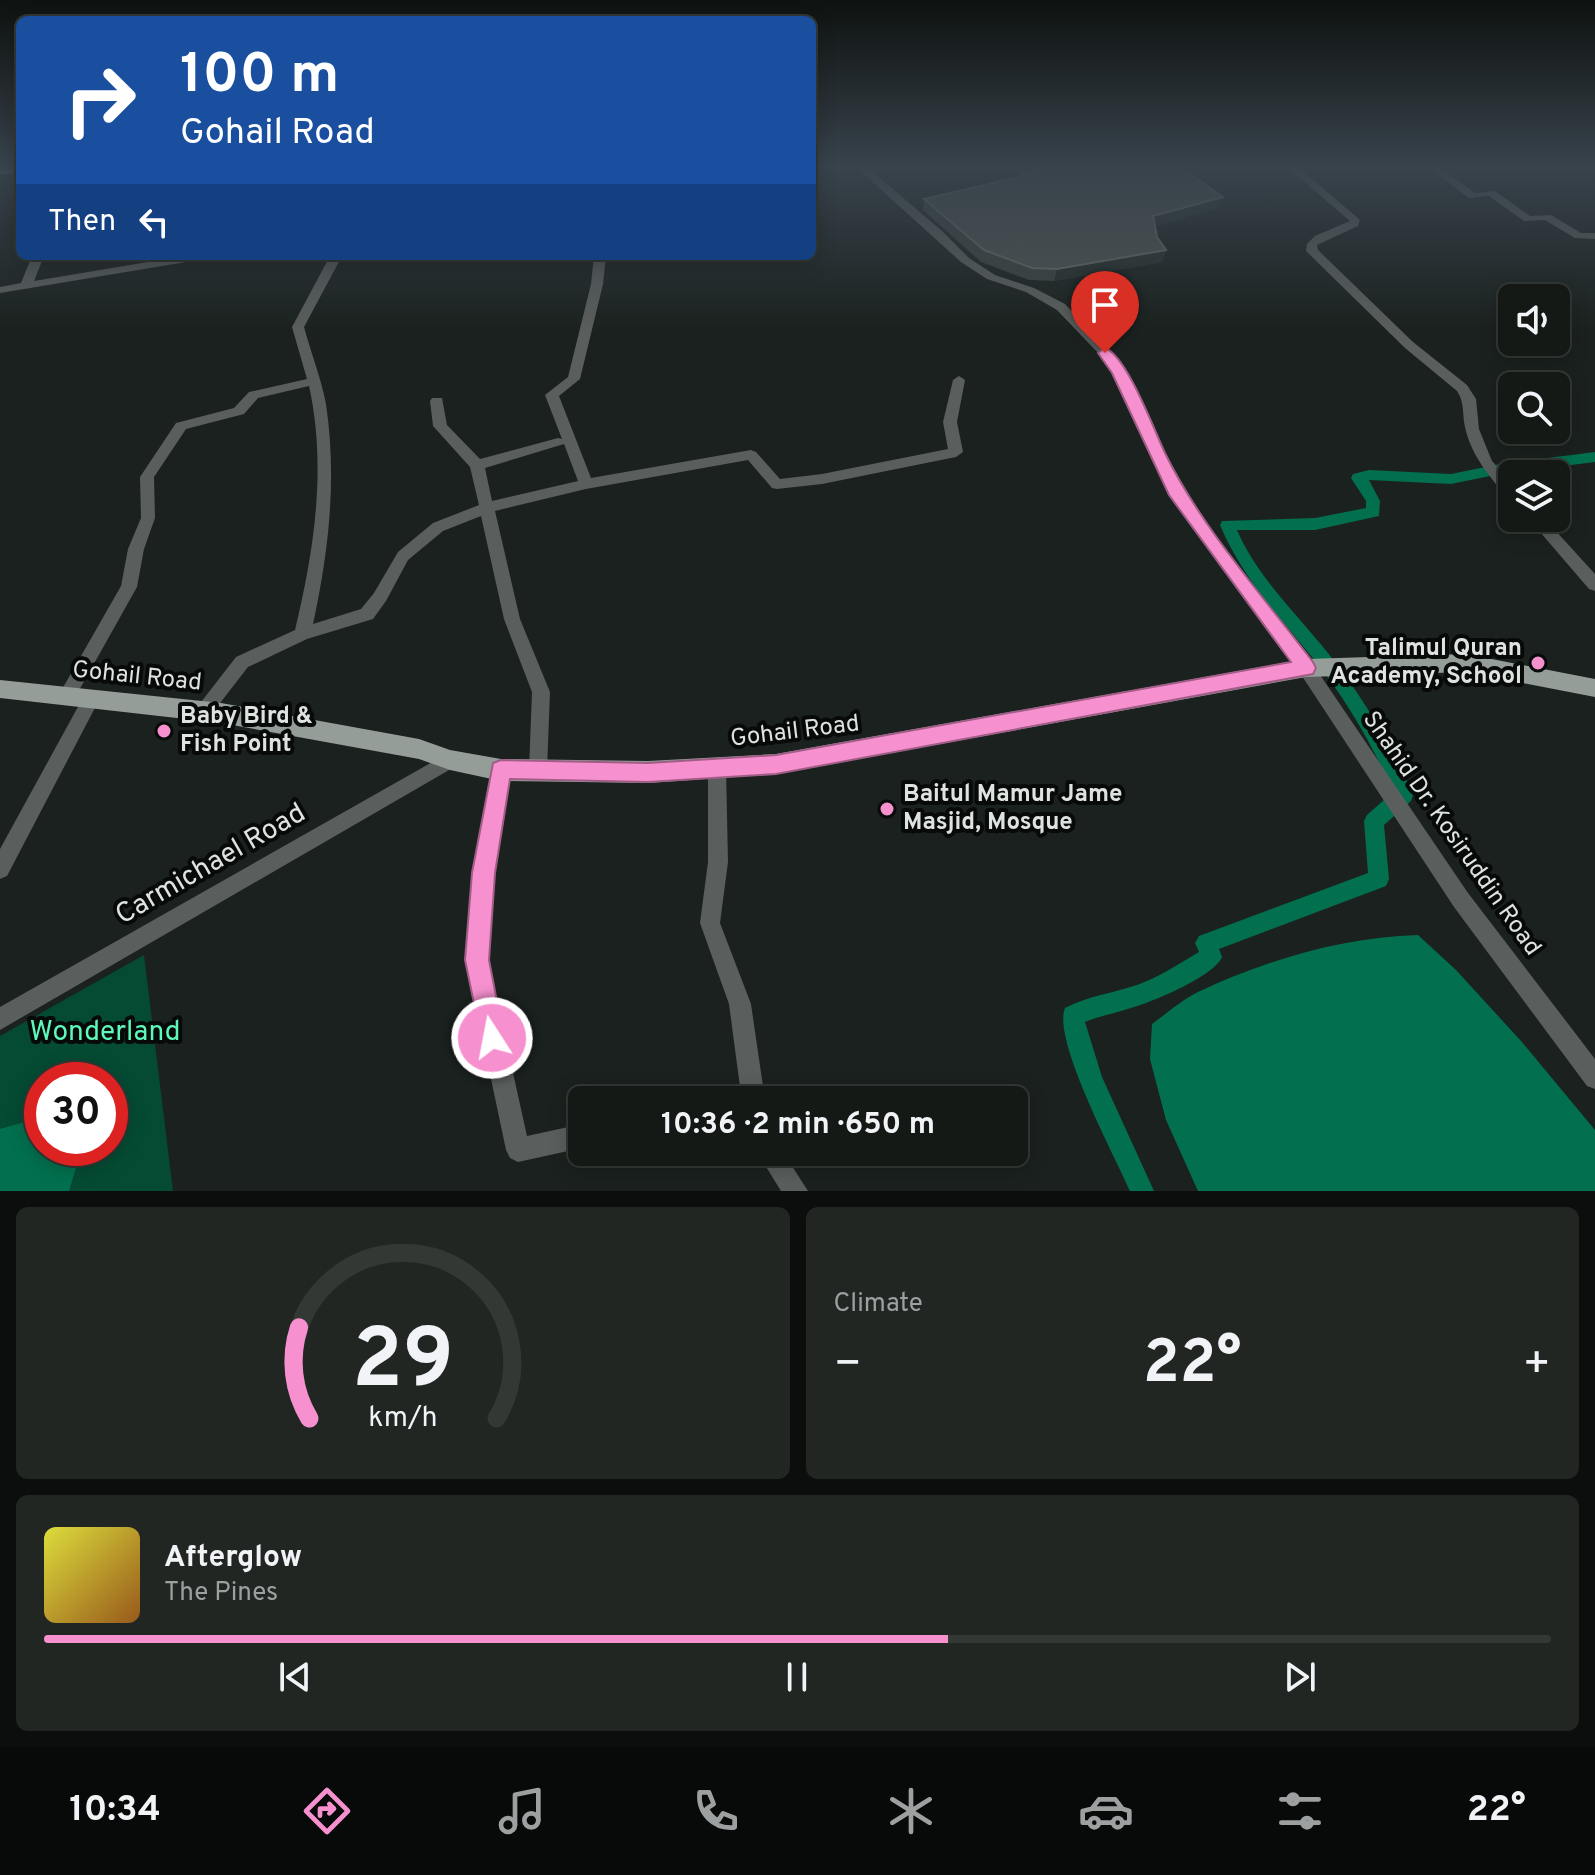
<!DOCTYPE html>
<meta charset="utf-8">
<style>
:root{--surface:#141916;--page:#212623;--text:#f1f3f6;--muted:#9da0a1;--line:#333835;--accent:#f690cf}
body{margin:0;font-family:Overpass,sans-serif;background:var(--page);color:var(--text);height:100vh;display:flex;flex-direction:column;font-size:30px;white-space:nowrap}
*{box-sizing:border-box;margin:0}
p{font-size:26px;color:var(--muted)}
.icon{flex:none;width:44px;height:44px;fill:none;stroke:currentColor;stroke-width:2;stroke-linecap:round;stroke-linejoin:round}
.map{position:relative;height:1191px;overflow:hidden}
.drawer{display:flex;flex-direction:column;gap:16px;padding:16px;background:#0b0e0c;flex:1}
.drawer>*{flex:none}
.banner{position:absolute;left:16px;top:16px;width:800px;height:244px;border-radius:12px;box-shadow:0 4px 20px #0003,0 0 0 2px var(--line);background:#1a4fa0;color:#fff;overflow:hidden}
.buttons{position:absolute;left:1498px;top:284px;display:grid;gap:16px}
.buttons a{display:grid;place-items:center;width:72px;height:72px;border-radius:12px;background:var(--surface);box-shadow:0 4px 20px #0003,0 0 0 2px var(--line);font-size:40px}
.speed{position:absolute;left:24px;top:1062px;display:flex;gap:16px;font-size:40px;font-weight:700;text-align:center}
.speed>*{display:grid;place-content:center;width:104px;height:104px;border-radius:50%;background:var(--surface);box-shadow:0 4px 20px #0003,0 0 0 2px var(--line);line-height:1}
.speed .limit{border:12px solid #d22;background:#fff;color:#111}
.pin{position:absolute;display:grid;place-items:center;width:68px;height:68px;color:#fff;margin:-82px -34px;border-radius:50% 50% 50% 0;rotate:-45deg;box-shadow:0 0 8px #0007}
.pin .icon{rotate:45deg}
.me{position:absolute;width:88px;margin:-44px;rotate:349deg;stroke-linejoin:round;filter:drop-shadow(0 0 6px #0008)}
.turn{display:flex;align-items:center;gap:28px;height:168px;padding:0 32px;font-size:36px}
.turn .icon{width:104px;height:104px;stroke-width:2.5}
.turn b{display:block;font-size:56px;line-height:68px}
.then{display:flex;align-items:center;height:76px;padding:0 32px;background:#0003;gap:16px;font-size:30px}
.big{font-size:60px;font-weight:700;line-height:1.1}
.drawer .card{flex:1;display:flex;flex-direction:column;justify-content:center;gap:12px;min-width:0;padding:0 28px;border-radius:12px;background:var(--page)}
.drawer .dial{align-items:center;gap:0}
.dial svg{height:208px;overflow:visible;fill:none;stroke:var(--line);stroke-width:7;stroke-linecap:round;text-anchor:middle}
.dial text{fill:var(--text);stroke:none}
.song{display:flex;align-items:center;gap:24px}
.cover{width:96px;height:96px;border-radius:12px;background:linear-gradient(135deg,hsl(60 70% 55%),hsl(30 70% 35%))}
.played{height:8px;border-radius:4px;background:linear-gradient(90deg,var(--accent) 60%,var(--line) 60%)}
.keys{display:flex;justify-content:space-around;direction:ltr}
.heat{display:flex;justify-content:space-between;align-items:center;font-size:44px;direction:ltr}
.drawer .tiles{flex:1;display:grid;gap:16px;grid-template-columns:1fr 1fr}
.card:last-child{grid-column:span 2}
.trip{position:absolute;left:568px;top:1086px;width:460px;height:80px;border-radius:12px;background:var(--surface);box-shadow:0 4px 20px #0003,0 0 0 2px var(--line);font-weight:700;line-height:80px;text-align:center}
.menu{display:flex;height:128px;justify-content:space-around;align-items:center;background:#080a09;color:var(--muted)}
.menu .icon{width:56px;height:56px}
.menu .on{color:var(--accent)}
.menu b{font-size:36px;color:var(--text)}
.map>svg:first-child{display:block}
.green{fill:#054b33;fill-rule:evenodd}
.water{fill:#02704e}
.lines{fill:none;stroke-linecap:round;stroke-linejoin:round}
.canal{fill:#02704e;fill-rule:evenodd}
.minor{fill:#5a5e5c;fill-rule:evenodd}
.major{fill:#959d98;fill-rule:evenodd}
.highway{fill:#acb5b1;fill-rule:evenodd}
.wall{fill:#3a423e}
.shaded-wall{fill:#262e2a}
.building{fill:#4c5350;stroke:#636a66;stroke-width:2}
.route{fill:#f690cf;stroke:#a05e87;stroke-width:2}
.poi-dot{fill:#f690cf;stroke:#070a09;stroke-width:3}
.labels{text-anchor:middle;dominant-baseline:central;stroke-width:8;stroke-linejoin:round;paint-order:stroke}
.poi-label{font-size:24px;font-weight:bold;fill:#dee3e0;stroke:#070a09;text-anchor:start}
.street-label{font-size:24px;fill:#dee3e0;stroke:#070a09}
.near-street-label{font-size:28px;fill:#dee3e0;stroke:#070a09}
.near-park-label{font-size:28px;fill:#5cf9bb;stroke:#070a09}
</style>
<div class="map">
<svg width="1595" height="1191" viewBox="0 0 1595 1191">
<rect width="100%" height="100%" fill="#1a211e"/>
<path class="green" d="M144,955l29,236h-173v-155zM42,1080h68v68h-68z"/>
<path class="water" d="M1418,935l38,35 65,71 74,89v61h-397l-32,-71 -16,-61 2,-35c15,-11 30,-24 46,-32 68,-32 145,-55 220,-57z
M42,1117v31h40l-13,43h-69v-62z"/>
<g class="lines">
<path class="canal" d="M1595,452v10l-95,12 -49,10 -82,-4 11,21 -1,15 -64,14h-78c21,48 59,83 91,123 35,44 63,91 85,142l-2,6 -27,24 5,54 -3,7 -167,63 3,8c-8,19 -67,44 -88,50 -16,6 -33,8 -49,15l17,55 52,114h-24c-15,-35 -78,-151 -65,-183 23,-12 48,-15 72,-23 22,-8 42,-21 62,-33l-4,-9 4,-7 169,-63 -4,-52 3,-6 26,-23c-18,-41 -40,-81 -67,-117 -38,-50 -82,-92 -106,-150l2,-4 93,-3 51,-10v-7l-15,-23 2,-4 16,-4 82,4 49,-10z"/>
<path class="minor" d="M856,167h11l75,64 27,27 26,17 39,13 31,16 44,46 16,22 56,117 131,174 156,230 127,166v30l-8,-3 -133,-179 -154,-234 -130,-178 -57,-122 -12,-17 -44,-46 -31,-18 -39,-13 -26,-17z
M1287,167h11l62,53 -2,6 -41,19 1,5 95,92 54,43 9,14 3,30 13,32 20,22v15l-5,-1c-18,-21 -36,-42 -42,-70 -3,-13 0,-24 -8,-36l-52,-43 -99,-97 1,-7 8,-8 35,-15z
M1428,167h11l36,26 20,-2 35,25 21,-1 30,18h14v6l-20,-1 -30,-18 -21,1 -35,-25 -20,2z
M32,256h12l-10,25 150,-25h26l-6,3 -204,34v-6l21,-4z
M330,256h12l-38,71c7,26 17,51 22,77 11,74 3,147 -13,220l48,-15 13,-16 24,-41 35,-29 46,-18 -9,-38 -37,-41 -3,-25 2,-3h10l5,27 33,34 78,-21 4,1 -17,-44 23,-18 23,-93 3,-28h12l-3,28 -23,95 -21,17 32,82 160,-28 5,2 24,27 42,-5 126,-25 -5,-27 10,-42 6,-4 6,4 -8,42 6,30 -7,5 -134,27 -45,5 -5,-1 -24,-28 -162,29 -91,22 25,108 30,73 -3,78 -2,6 -7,2 -7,-2 -2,-6 3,-78 -28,-73 -23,-103 -38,15 -35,29 -22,41 -13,18 -66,20 -59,28 -38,49 -6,3 -6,-3 -3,-5 3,-5 38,-49 59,-27c19,-79 32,-163 14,-244l-51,12 -14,16 -58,15 -32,48 1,41 -11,31 -7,38 -64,114 -6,2 -6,-2 -3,-5 3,-5 60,-105 7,-37 13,-31 -1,-41 36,-54 58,-15 15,-16 58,-13 -15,-52zM564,444l14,37 -86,20 -7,-33z
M1528,518h16l51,56v17l-6,-2z
M91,691l6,3 3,5 -3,5 -90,172 -7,3v-30l85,-155z
M450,752l6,2 3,6 -3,6 -456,264v-23z
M717,760l7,2 2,6 2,94 -8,61 31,81 14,96h-41l4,-8 12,-5 -11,-83 -29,-81 8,-61v-94l2,-6z
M501,762l7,2 2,6 -16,103 -6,87 39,176 55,-12v24l-64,14 -8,-4 -4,-8 -40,-190 8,-87 18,-103 2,-6z
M757,1152h26l25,39h-27z"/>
<path class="major" d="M1466,654l129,25v18l-129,-25 -160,5 -530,97 -128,9 -147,-2 -51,-11 -31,-11 -198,-36 -221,-25v-18l221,23 198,36 31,11 51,9 147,2 128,-7 530,-95z"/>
<path class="highway" d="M0,167h20v6l-20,1z"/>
</g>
<path class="wall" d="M1012,167h168l43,30 -5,11 -63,18 2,11 9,13 -4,12 -108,19 -25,-1 -48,-18 -58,-52 1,-11 100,-24z"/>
<path class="shaded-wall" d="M1223,197l-5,11 -69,20 4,-12z
M1166,250l-4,12 -108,19 3,-12z"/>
<path class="building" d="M1031,167h149l43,30 -70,19 4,21 9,13 -109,19 -25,-1 -48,-18 -60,-51 115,-27z"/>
<linearGradient id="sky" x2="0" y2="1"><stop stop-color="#0e1210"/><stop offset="0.5" stop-color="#38434c"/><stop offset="1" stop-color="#38434c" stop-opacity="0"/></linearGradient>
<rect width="1595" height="333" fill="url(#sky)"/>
<path class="route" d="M1105,348c22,8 49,82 60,105 36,74 98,143 148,209l3,6 -3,6 -537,100 -128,8 -138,-3 -15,94 -6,87 15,78 -3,9 -9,4 -9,-4 -18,-87 7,-87 21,-110 8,-3 147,3 128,-8 515,-93 -122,-167 -57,-122 -14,-20z"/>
<g class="poi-dot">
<circle cx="1538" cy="663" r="8"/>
<circle cx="164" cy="731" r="8"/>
<circle cx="887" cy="809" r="8"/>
</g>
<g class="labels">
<g class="poi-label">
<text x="1522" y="649" text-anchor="end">Talimul Quran<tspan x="1522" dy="28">Academy, School</tspan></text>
<text x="180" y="717">Baby Bird &amp;<tspan x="180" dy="28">Fish Point</tspan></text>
<text x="903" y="795">Baitul Mamur Jame<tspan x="903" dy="28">Masjid, Mosque</tspan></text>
</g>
<g class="street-label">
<text transform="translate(137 677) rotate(6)">Gohail Road</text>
<text transform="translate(795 732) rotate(-7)">Gohail Road</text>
<text transform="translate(1451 834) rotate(55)">Shahid Dr. Kosiruddin Road</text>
</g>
<g class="near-street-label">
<text transform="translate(211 865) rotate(-30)">Carmichael Road</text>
</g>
<g class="near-park-label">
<text x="105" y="1033">Wonderland</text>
</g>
</g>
</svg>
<div class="buttons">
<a><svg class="icon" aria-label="sound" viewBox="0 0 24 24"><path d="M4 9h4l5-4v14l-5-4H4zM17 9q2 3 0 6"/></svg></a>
<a><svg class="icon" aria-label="search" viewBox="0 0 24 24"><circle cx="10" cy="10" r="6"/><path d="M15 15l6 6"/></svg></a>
<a><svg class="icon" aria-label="layers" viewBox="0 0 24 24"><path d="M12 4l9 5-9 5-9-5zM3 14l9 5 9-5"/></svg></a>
</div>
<div class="speed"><div class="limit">30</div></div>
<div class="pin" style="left:1105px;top:353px;background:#d93025"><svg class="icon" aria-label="arrive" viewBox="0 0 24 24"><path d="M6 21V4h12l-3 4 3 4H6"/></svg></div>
<svg class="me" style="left:492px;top:1038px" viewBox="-20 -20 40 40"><circle r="17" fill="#f690cf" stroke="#fff" stroke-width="3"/><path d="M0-11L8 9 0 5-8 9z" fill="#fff"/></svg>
<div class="trip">10:36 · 2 min · 650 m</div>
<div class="banner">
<div class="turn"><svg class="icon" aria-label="right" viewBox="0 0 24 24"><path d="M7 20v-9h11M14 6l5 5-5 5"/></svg><div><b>100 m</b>Gohail Road</div></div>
<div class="then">Then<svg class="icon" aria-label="left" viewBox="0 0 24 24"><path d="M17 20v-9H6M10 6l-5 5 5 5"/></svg></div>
</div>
</div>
<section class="drawer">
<div class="tiles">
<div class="card dial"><svg viewBox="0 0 100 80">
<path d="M14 69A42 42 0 1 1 86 69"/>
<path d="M14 69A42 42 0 0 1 10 34" stroke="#f690cf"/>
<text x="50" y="56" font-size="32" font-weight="700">29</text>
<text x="50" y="72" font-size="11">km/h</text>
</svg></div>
<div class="card"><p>Climate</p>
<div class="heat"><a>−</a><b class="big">22°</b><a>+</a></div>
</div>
<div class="card">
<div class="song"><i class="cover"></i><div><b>Afterglow</b><p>The Pines</p></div></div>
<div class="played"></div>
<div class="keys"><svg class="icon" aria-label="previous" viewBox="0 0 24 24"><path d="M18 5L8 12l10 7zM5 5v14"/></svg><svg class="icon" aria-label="pause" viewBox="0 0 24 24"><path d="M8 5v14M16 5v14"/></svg><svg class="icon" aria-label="next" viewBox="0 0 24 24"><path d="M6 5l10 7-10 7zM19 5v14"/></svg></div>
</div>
</div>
</section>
<nav class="menu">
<b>10:34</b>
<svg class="icon on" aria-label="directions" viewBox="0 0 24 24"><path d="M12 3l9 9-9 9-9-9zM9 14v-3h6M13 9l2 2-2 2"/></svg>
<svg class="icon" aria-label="music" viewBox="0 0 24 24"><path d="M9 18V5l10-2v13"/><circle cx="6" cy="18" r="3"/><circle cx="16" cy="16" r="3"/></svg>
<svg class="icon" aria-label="phone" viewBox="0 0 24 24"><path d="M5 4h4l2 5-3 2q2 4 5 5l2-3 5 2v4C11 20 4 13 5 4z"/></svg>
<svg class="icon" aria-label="climate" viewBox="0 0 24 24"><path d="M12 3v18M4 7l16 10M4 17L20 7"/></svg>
<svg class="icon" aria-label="car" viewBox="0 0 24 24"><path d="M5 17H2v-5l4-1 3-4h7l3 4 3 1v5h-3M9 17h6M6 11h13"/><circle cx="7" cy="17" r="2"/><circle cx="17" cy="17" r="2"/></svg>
<svg class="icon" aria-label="filters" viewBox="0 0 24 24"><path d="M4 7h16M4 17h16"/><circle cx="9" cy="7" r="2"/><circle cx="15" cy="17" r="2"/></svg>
<b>22°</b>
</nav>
